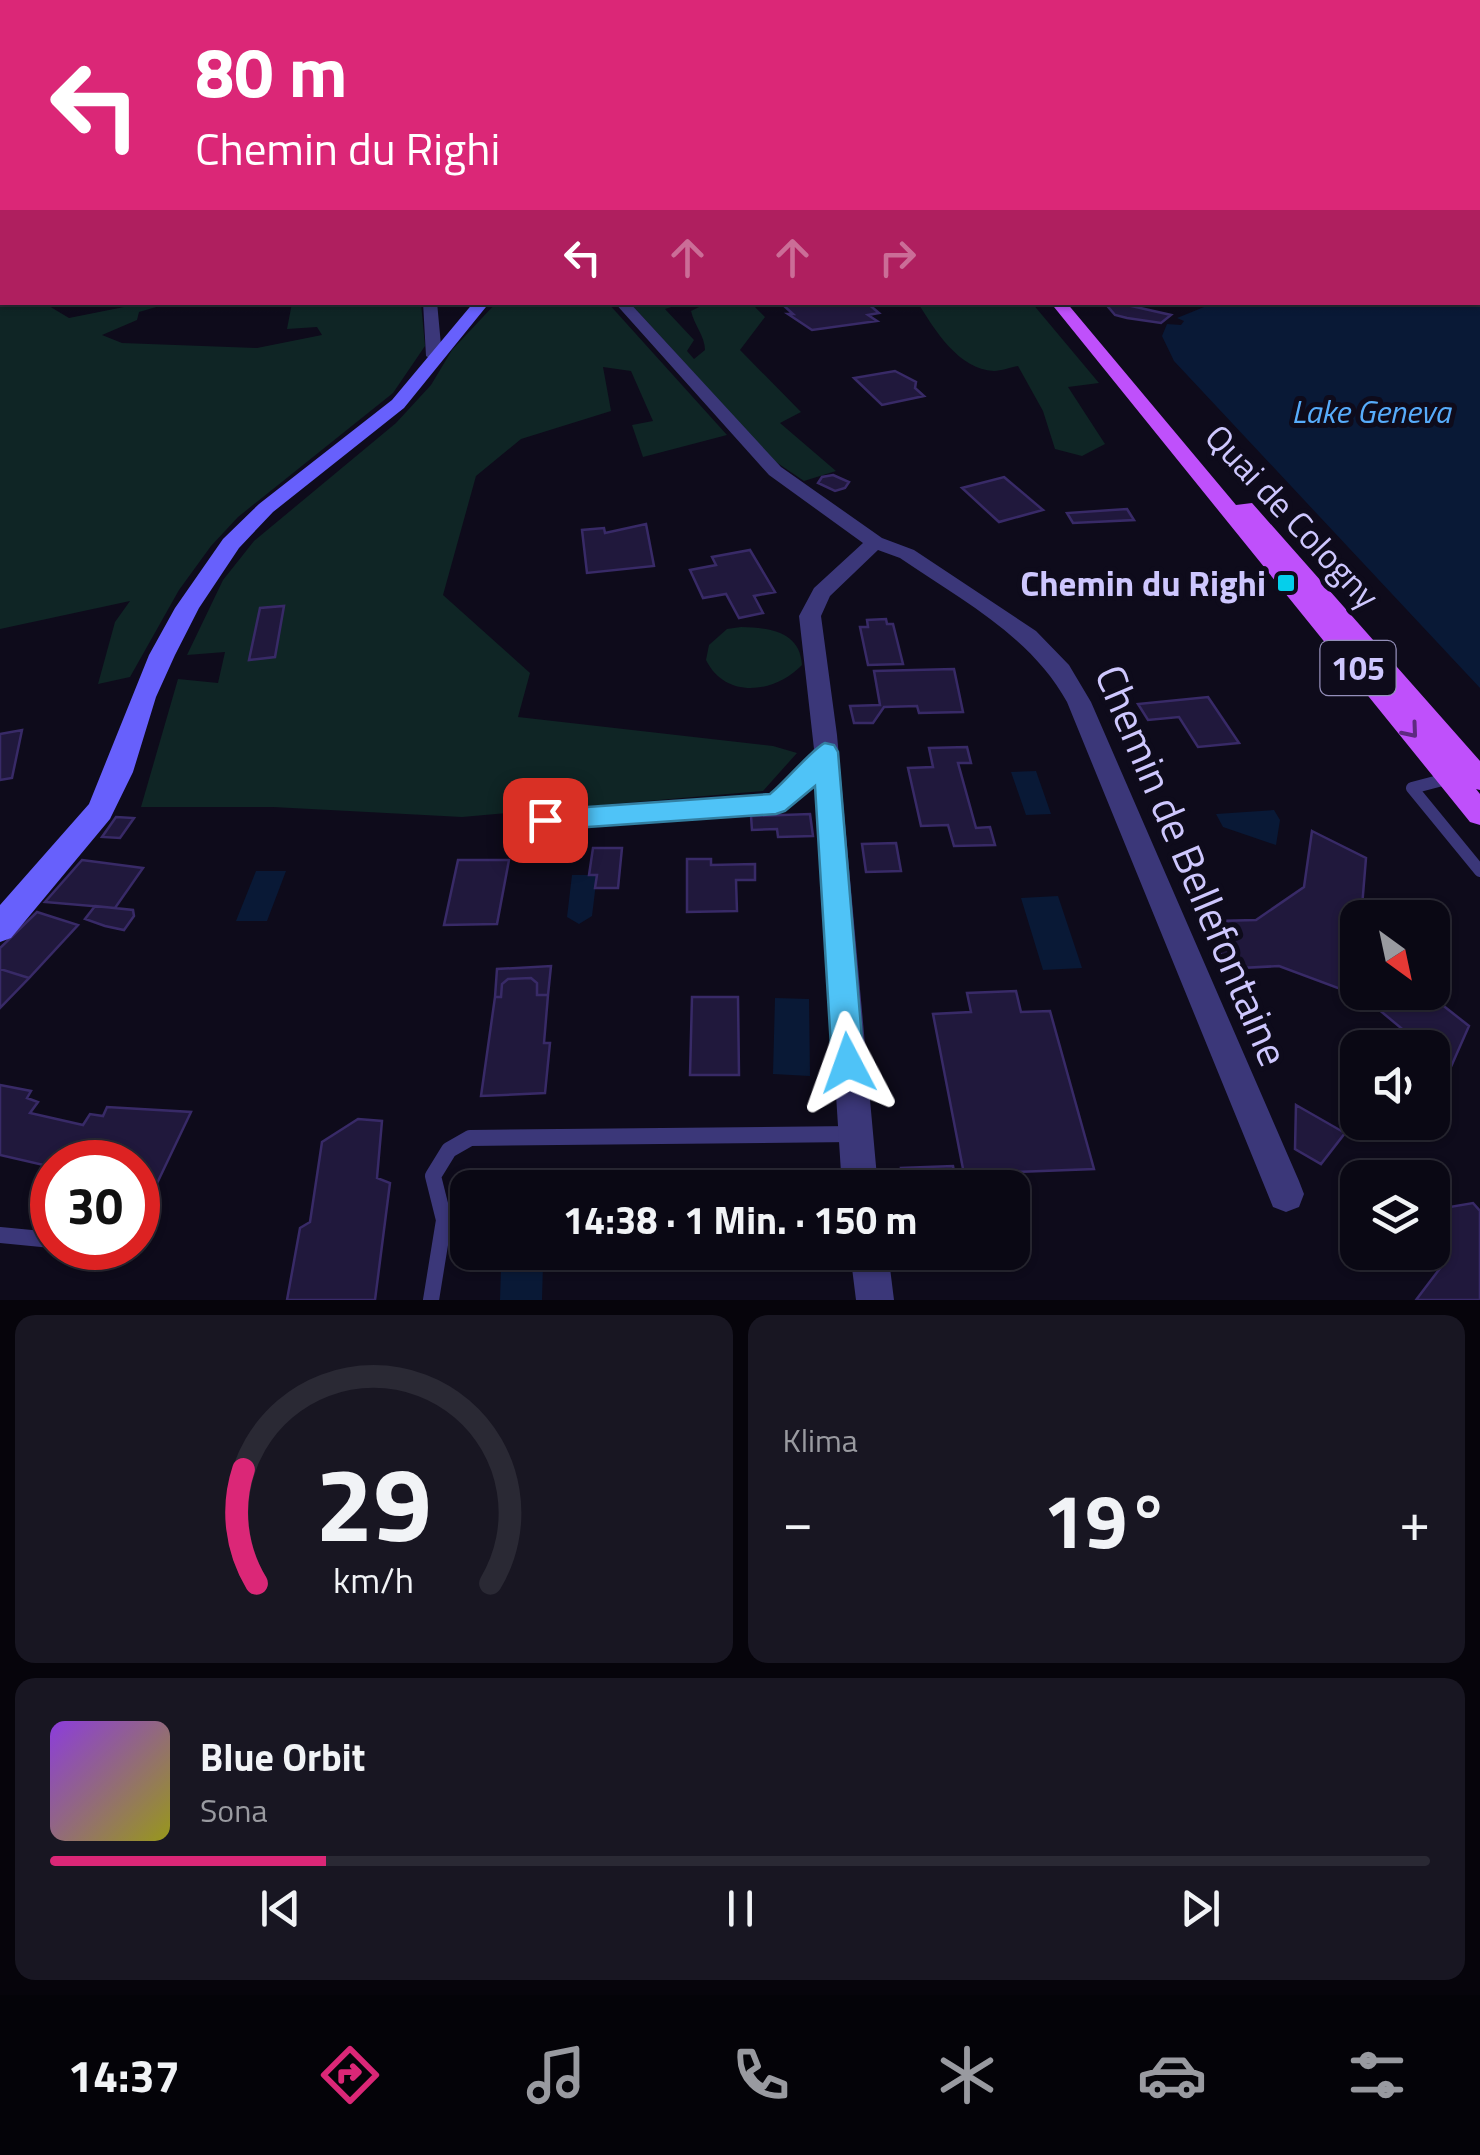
<!DOCTYPE html>
<html lang="de">
<meta charset="utf-8">
<style>
:root{--surface:#0a0814;--page:#181622;--text:#f1f3f6;--muted:#999aa0;--line:#2a2934;--accent:#db2777}
body{margin:0;font-family:"Titillium Web",sans-serif;background:var(--page);color:var(--text);height:100vh;display:flex;flex-direction:column;font-size:38px;white-space:nowrap}
*{box-sizing:border-box;margin:0}
p{font-size:32px;color:var(--muted)}
.icon{flex:none;width:55px;height:55px;fill:none;stroke:currentColor;stroke-width:2;stroke-linecap:round;stroke-linejoin:round}
.map{position:relative;height:1300px;overflow:hidden}
.drawer{display:flex;flex-direction:column;gap:15px;padding:15px;background:#06040b;flex:1}
.drawer>*{flex:none}
.hud{position:absolute;left:0px;top:0px;width:1480px;height:305px;box-shadow:0 2px 8px #0004,0 0 0 2px var(--line);background:#db2777;color:#fff;overflow:hidden}
.needle{width:65px;rotate:147deg}
.controls{position:absolute;left:1340px;top:900px;display:grid;gap:20px}
.controls a{display:grid;place-items:center;width:110px;height:110px;border-radius:20px;background:var(--surface);box-shadow:0 2px 8px #0004,0 0 0 2px var(--line);font-size:50px}
.speed{position:absolute;left:30px;top:1140px;display:flex;gap:20px;font-size:50px;font-weight:700;text-align:center}
.speed>*{display:grid;place-content:center;width:130px;height:130px;border-radius:50%;background:var(--surface);box-shadow:0 2px 8px #0004,0 0 0 2px var(--line);line-height:1}
.speed .limit{border:15px solid #d22;background:#fff;color:#111}
.pin{position:absolute;display:grid;place-items:center;width:85px;height:85px;color:#fff;margin:-42px;border-radius:20px;box-shadow:0 5px 15px #0006}
.me{position:absolute;width:110px;margin:-55px;rotate:356deg;stroke-linejoin:round;filter:drop-shadow(0 0 8px #0008)}
.turn{display:flex;align-items:center;gap:35px;height:210px;padding:0 30px;font-size:45px}
.turn .icon{width:130px;height:130px;stroke-width:2.5}
.turn b{display:block;font-size:70px;line-height:85px}
.lanes{display:flex;align-items:center;height:95px;padding:0 30px;background:#0003;justify-content:center;gap:50px;direction:ltr}
.lanes .off{opacity:.35}
.big{font-size:75px;font-weight:700;line-height:1.1}
.drawer .widget{flex:1;display:flex;flex-direction:column;justify-content:center;gap:15px;min-width:0;padding:0 35px;border-radius:20px;background:var(--page)}
.drawer .dial{align-items:center;gap:0}
.dial svg{height:260px;overflow:visible;fill:none;stroke:var(--line);stroke-width:7;stroke-linecap:round;text-anchor:middle}
.dial text{fill:var(--text);stroke:none}
.song{display:flex;align-items:center;gap:30px}
.cover{width:120px;height:120px;border-radius:15px;background:linear-gradient(135deg,hsl(270 70% 55%),hsl(60 70% 35%))}
.played{height:10px;border-radius:5px;background:linear-gradient(90deg,var(--accent) 20%,var(--line) 20%)}
.keys{display:flex;justify-content:space-around;direction:ltr}
.heat{display:flex;justify-content:space-between;align-items:center;font-size:55px;direction:ltr}
.drawer .tiles{flex:1;display:grid;gap:15px;grid-template-columns:1fr 1fr}
.widget:last-child{grid-column:span 2}
.trip{position:absolute;left:450px;top:1170px;width:580px;height:100px;border-radius:20px;background:var(--surface);box-shadow:0 2px 8px #0004,0 0 0 2px var(--line);font-weight:700;line-height:100px;text-align:center}
.dock{display:flex;height:160px;justify-content:space-around;align-items:center;background:#040308;color:var(--muted)}
.dock .icon{width:70px;height:70px}
.dock .selected{color:var(--accent)}
.dock b{font-size:45px;color:var(--text)}
.map>svg:first-child{display:block}
.green{fill:#0f2525}
.water{fill:#091936}
.building{fill:#20183c;stroke:#382a67;stroke-width:2.5}
.lines{fill:none;stroke-linecap:round;stroke-linejoin:round}
.lane-far1{stroke:#3b3779;stroke-width:12}
.lane{stroke:#3b3779;stroke-width:16}
.street{fill:#3b3779;fill-rule:evenodd}
.secondary{fill:#6760fc;fill-rule:evenodd}
.primary{fill:#bf50fb;fill-rule:evenodd}
.oneway{stroke:#5e2a80}
.route{fill:#4fc3f7;stroke:#337fa1;stroke-width:2.5}
.poi-dot{fill:#05cfeb;stroke:#0e0b1b;stroke-width:4}
.labels{text-anchor:middle;dominant-baseline:central;stroke-width:10;stroke-linejoin:round;paint-order:stroke}
.far-water-label{font-size:32px;font-style:italic;fill:#57acfb;stroke:#0e0b1b}
.shield{fill:#0e0b1b;stroke:#948fba;stroke-width:2.5}
.shield-label{font-size:32px;font-weight:bold;fill:#cec7fe}
.street-label{font-size:35px;fill:#cec7fe;stroke:#0e0b1b}
.poi-label{font-size:35px;font-weight:bold;fill:#cec7fe;stroke:#0e0b1b;text-anchor:end}
.near-street-label{font-size:42px;fill:#cec7fe;stroke:#0e0b1b}
</style>
<div class="map">
<svg width="1480" height="1300" viewBox="0 0 1480 1300">
<rect width="100%" height="100%" fill="#0e0b1b"/>
<path class="green" d="M0,176l2,126 42,1 25,15 75,-15h26l-31,9 -2,8 -35,15 20,8 135,5 65,-13 -5,-8 -30,2 5,-26h129l4,43 -32,47 -155,124 -27,29 -32,44 -49,87 -32,7 17,-62 15,-21 -130,28z
M740,302l15,5 10,10 -25,33 61,62 -21,11 56,48 -32,10 -31,-21 -143,-157h54l-19,6 29,31 -7,11 7,8 11,-9c0,-14 -11,-25 -14,-39l16,-8z
M496,303h112l119,132 -84,22 -11,-32 21,-4 -22,-50 -28,-4 8,44 -90,28 -45,37 -33,119 87,78 -12,44 255,29 24,7 -34,38 -301,26 -189,-10h-132l37,-128 40,4 7,-31 -38,3 36,-75 31,-39 142,-118 35,-38 21,-35z
M918,303h114l67,80 -31,4 37,57 -23,12 -27,-7 -12,-38 -25,-45c-7,1 -17,5 -24,5 -35,-1 -60,-42 -76,-68z
M741,627c28,1 59,4 61,38 -27,28 -76,35 -96,-5l3,-15 18,-16z"/>
<path class="water" d="M1478,145h2v543l-306,-327 -12,-25 5,-12 14,1 3,-4 -7,-3 37,-15 264,-1z
M1036,771l15,43 -25,1 -15,-43z
M1274,810l6,10 -4,25 -53,-18 -7,-13z
M256,871h30l-19,50h-31z
M572,875h25l-5,41 -13,8 -12,-7z
M1058,896l24,72 -39,2 -22,-72z
M775,998l34,1 1,77 -37,-2z
M543,1264l-1,36h-42l1,-31z"/>
<path class="building" d="M866,302l13,11 -11,2 9,6 -65,9 -24,-16h5l-11,-10z
M1104,302h10l57,13 -10,8 -34,-5 -12,-3z
M895,371l21,11 -1,6 9,8 -42,9 -28,-27z
M833,475l16,7 -4,6 -10,3 -17,-8 4,-6z
M1004,477l39,33 -44,12 -37,-34z
M1127,509l7,11 -61,3 -6,-10z
M646,524l8,42 -67,7 -5,-43 22,-2 1,5z
M750,550l25,42 -21,4 9,17 -24,5 -13,-24 -23,4 -13,-28 26,-5 -4,-8z
M284,606l-9,51 -26,3 11,-52z
M886,619l1,5h6l10,40 -35,1 -8,-38h8l-1,-7z
M954,669l9,43 -44,1 -2,-7 -33,1 -11,16h-19l-4,-17 30,-1 -6,-34z
M1208,697l31,46 -41,4 -19,-30 -31,3 -10,-16z
M22,730l-10,48 -12,2v-46z
M967,747l4,16h-13l18,65 14,-1 5,18 -41,1 -6,-21 -27,1 -13,-58 25,-1 -4,-19z
M810,814l3,22 -35,1 -1,-8 -25,1 -1,-14z
M116,817l18,1 -14,20 -18,-1z
M1312,831l54,27 -4,49 6,11h-10v74h68l43,34 -19,43 -18,-15v-6h-7l-60,-50 -86,-32 -56,3 -7,-48 40,-1 48,-33z
M896,843l5,28 -35,1 -4,-28z
M593,848h29l-4,40h-23l2,-13h-8z
M687,859h24v6l44,-1v16h-19l1,31 -50,1z
M82,860l61,8 -28,40 -70,-6z
M458,860h51l-12,64 -53,1z
M95,906l38,4 1,6 -10,14 -19,-4 -20,-7z
M37,912l41,13 -49,53 -29,-9v-21z
M551,966l-3,29h-11v-12l-6,-5 -23,1 -6,5 -1,13h-6l2,-28z
M0,969l29,9 -29,30z
M531,978l6,5v12h11l-4,48h6l-5,50 -64,3 14,-99h6l1,-13 6,-5z
M1016,991l5,21 29,-1 44,158 -130,5 -31,-160 38,-2 -4,-19z
M692,997h46l1,78h-49z
M0,1085l31,6 -4,7 11,4 -8,11 53,12 7,-11 13,2 4,-9 84,5 -41,86 -12,-1v-35h-86v5l-52,-12z
M1296,1105l49,28 -24,31 -26,-15z
M358,1119l24,2 -5,57 13,5 -15,117h-88l13,-72 10,-6 12,-80z
M953,1166l4,22h-53l-3,-20z
M1473,1203l7,8v89h-64l25,-33 -12,-15h3v-42z"/>
<g class="lines">
<path class="lane-far1" d="M1450,778l-38,10 68,83"/>
<path class="lane" d="M0,1235l52,5
M431,1300l13,-80 -11,-44 16,-26 21,-12 383,-4"/>
<path class="street" d="M423,302h14l5,54 -8,5 -8,-5z
M614,302h15l152,165 101,71 32,12 122,81 33,34 22,37 208,479 5,13 -5,13 -13,5 -13,-5 -206,-505c-36,-66 -106,-102 -167,-144l-22,-8 -48,46 -9,20 16,119 41,453h-36l-26,-404 -31,27 -9,3 -231,16 -9,-3 -4,-7 4,-7 9,-3 225,-15 25,-20 19,-26 -15,-133 15,-28 49,-45 -94,-68z
M850,1252h38l6,48h-38z"/>
<path class="secondary" d="M474,302h16l-86,106 -131,104 -34,36 -40,60 -24,47 -19,42 -23,75 -23,47 -99,119 -11,4v-37l89,-101 60,-149 26,-47 48,-69 36,-35 133,-104z"/>
<path class="primary" d="M1050,302h16l170,203 16,-2 228,258v29l-4,-1 4,5v31l-10,-3z"/>
</g>
<defs><path id="oneway-chevron" d="M-2-3.5L2.5 0L-2 3.5" fill="none" stroke-width="1.6" stroke-linecap="round" stroke-linejoin="round" transform="scale(2.5)"/></defs>
<use class="oneway" href="#oneway-chevron" transform="translate(1411 731) rotate(50)"/>
<linearGradient id="sky" x2="0" y2="1"><stop stop-color="#08060f"/><stop offset="0.42" stop-color="#30344a"/><stop offset="1" stop-color="#30344a" stop-opacity="0"/></linearGradient>
<rect width="1480" height="313" fill="url(#sky)"/>
<path class="route" d="M825,743l9,2 4,7 26,311 -4,11 -12,4 -12,-4 -4,-11 -17,-277 -30,25 -9,3 -231,16 -9,-3 -4,-7 4,-7 9,-3 225,-16c14,-11 45,-48 55,-51z"/>
<rect class="poi-dot" x="1276" y="573" width="20" height="20" rx="5"/>
<g class="labels">
<g class="far-water-label">
<text x="1371" y="411">Lake Geneva</text>
</g>
<rect class="shield" x="1320.5" y="641" width="75" height="54" rx="8"/>
<g class="shield-label">
<text x="1358" y="668">105</text>
</g>
<g class="street-label">
<text transform="translate(1293 516) rotate(47)">Quai de Cologny</text>
</g>
<g class="poi-label">
<text x="1266" y="583">Chemin du Righi</text>
</g>
<g class="near-street-label">
<text transform="translate(1193 865) rotate(67)">Chemin de Bellefontaine</text>
</g>
</g>
</svg>
<div class="controls">
<a><svg class="needle" viewBox="-14 -14 28 28"><path d="M0-13l5 13h-10z" fill="#e53935"/><path d="M0 13l5-13h-10z" fill="#999aa0"/></svg></a>
<a><svg class="icon" aria-label="sound" viewBox="0 0 24 24"><path d="M4 9h4l5-4v14l-5-4H4zM17 9q2 3 0 6"/></svg></a>
<a><svg class="icon" aria-label="layers" viewBox="0 0 24 24"><path d="M12 4l9 5-9 5-9-5zM3 14l9 5 9-5"/></svg></a>
</div>
<div class="speed"><div class="limit">30</div></div>
<div class="pin" style="left:545px;top:820px;background:#d93025"><svg class="icon" aria-label="arrive" viewBox="0 0 24 24"><path d="M6 21V4h12l-3 4 3 4H6"/></svg></div>
<svg class="me" style="left:848px;top:1063px" viewBox="-20 -20 40 40"><path d="M0-17L14 15 0 8-14 15z" fill="#4fc3f7" stroke="#fff" stroke-width="4"/></svg>
<div class="trip">14:38 · 1 Min. · 150 m</div>
<div class="hud">
<div class="turn"><svg class="icon" aria-label="left" viewBox="0 0 24 24"><path d="M17 20v-9H6M10 6l-5 5 5 5"/></svg><div><b>80 m</b>Chemin du Righi</div></div>
<div class="lanes"><svg class="icon" aria-label="left" viewBox="0 0 24 24"><path d="M17 20v-9H6M10 6l-5 5 5 5"/></svg><svg class="icon off" aria-label="ahead" viewBox="0 0 24 24"><path d="M12 20V5M6 11l6-6 6 6"/></svg><svg class="icon off" aria-label="ahead" viewBox="0 0 24 24"><path d="M12 20V5M6 11l6-6 6 6"/></svg><svg class="icon off" aria-label="right" viewBox="0 0 24 24"><path d="M7 20v-9h11M14 6l5 5-5 5"/></svg></div>
</div>
</div>
<section class="drawer">
<div class="tiles">
<div class="widget dial"><svg viewBox="0 0 100 80">
<path d="M14 69A42 42 0 1 1 86 69"/>
<path d="M14 69A42 42 0 0 1 10 34" stroke="#db2777"/>
<text x="50" y="56" font-size="32" font-weight="700">29</text>
<text x="50" y="72" font-size="11">km/h</text>
</svg></div>
<div class="widget"><p>Klima</p>
<div class="heat"><a>−</a><b class="big">19°</b><a>+</a></div>
</div>
<div class="widget">
<div class="song"><i class="cover"></i><div><b>Blue Orbit</b><p>Sona</p></div></div>
<div class="played"></div>
<div class="keys"><svg class="icon" aria-label="previous" viewBox="0 0 24 24"><path d="M18 5L8 12l10 7zM5 5v14"/></svg><svg class="icon" aria-label="pause" viewBox="0 0 24 24"><path d="M8 5v14M16 5v14"/></svg><svg class="icon" aria-label="next" viewBox="0 0 24 24"><path d="M6 5l10 7-10 7zM19 5v14"/></svg></div>
</div>
</div>
</section>
<nav class="dock">
<b>14:37</b>
<svg class="icon selected" aria-label="directions" viewBox="0 0 24 24"><path d="M12 3l9 9-9 9-9-9zM9 14v-3h6M13 9l2 2-2 2"/></svg>
<svg class="icon" aria-label="music" viewBox="0 0 24 24"><path d="M9 18V5l10-2v13"/><circle cx="6" cy="18" r="3"/><circle cx="16" cy="16" r="3"/></svg>
<svg class="icon" aria-label="phone" viewBox="0 0 24 24"><path d="M5 4h4l2 5-3 2q2 4 5 5l2-3 5 2v4C11 20 4 13 5 4z"/></svg>
<svg class="icon" aria-label="climate" viewBox="0 0 24 24"><path d="M12 3v18M4 7l16 10M4 17L20 7"/></svg>
<svg class="icon" aria-label="car" viewBox="0 0 24 24"><path d="M5 17H2v-5l4-1 3-4h7l3 4 3 1v5h-3M9 17h6M6 11h13"/><circle cx="7" cy="17" r="2"/><circle cx="17" cy="17" r="2"/></svg>
<svg class="icon" aria-label="filters" viewBox="0 0 24 24"><path d="M4 7h16M4 17h16"/><circle cx="9" cy="7" r="2"/><circle cx="15" cy="17" r="2"/></svg>
</nav>
